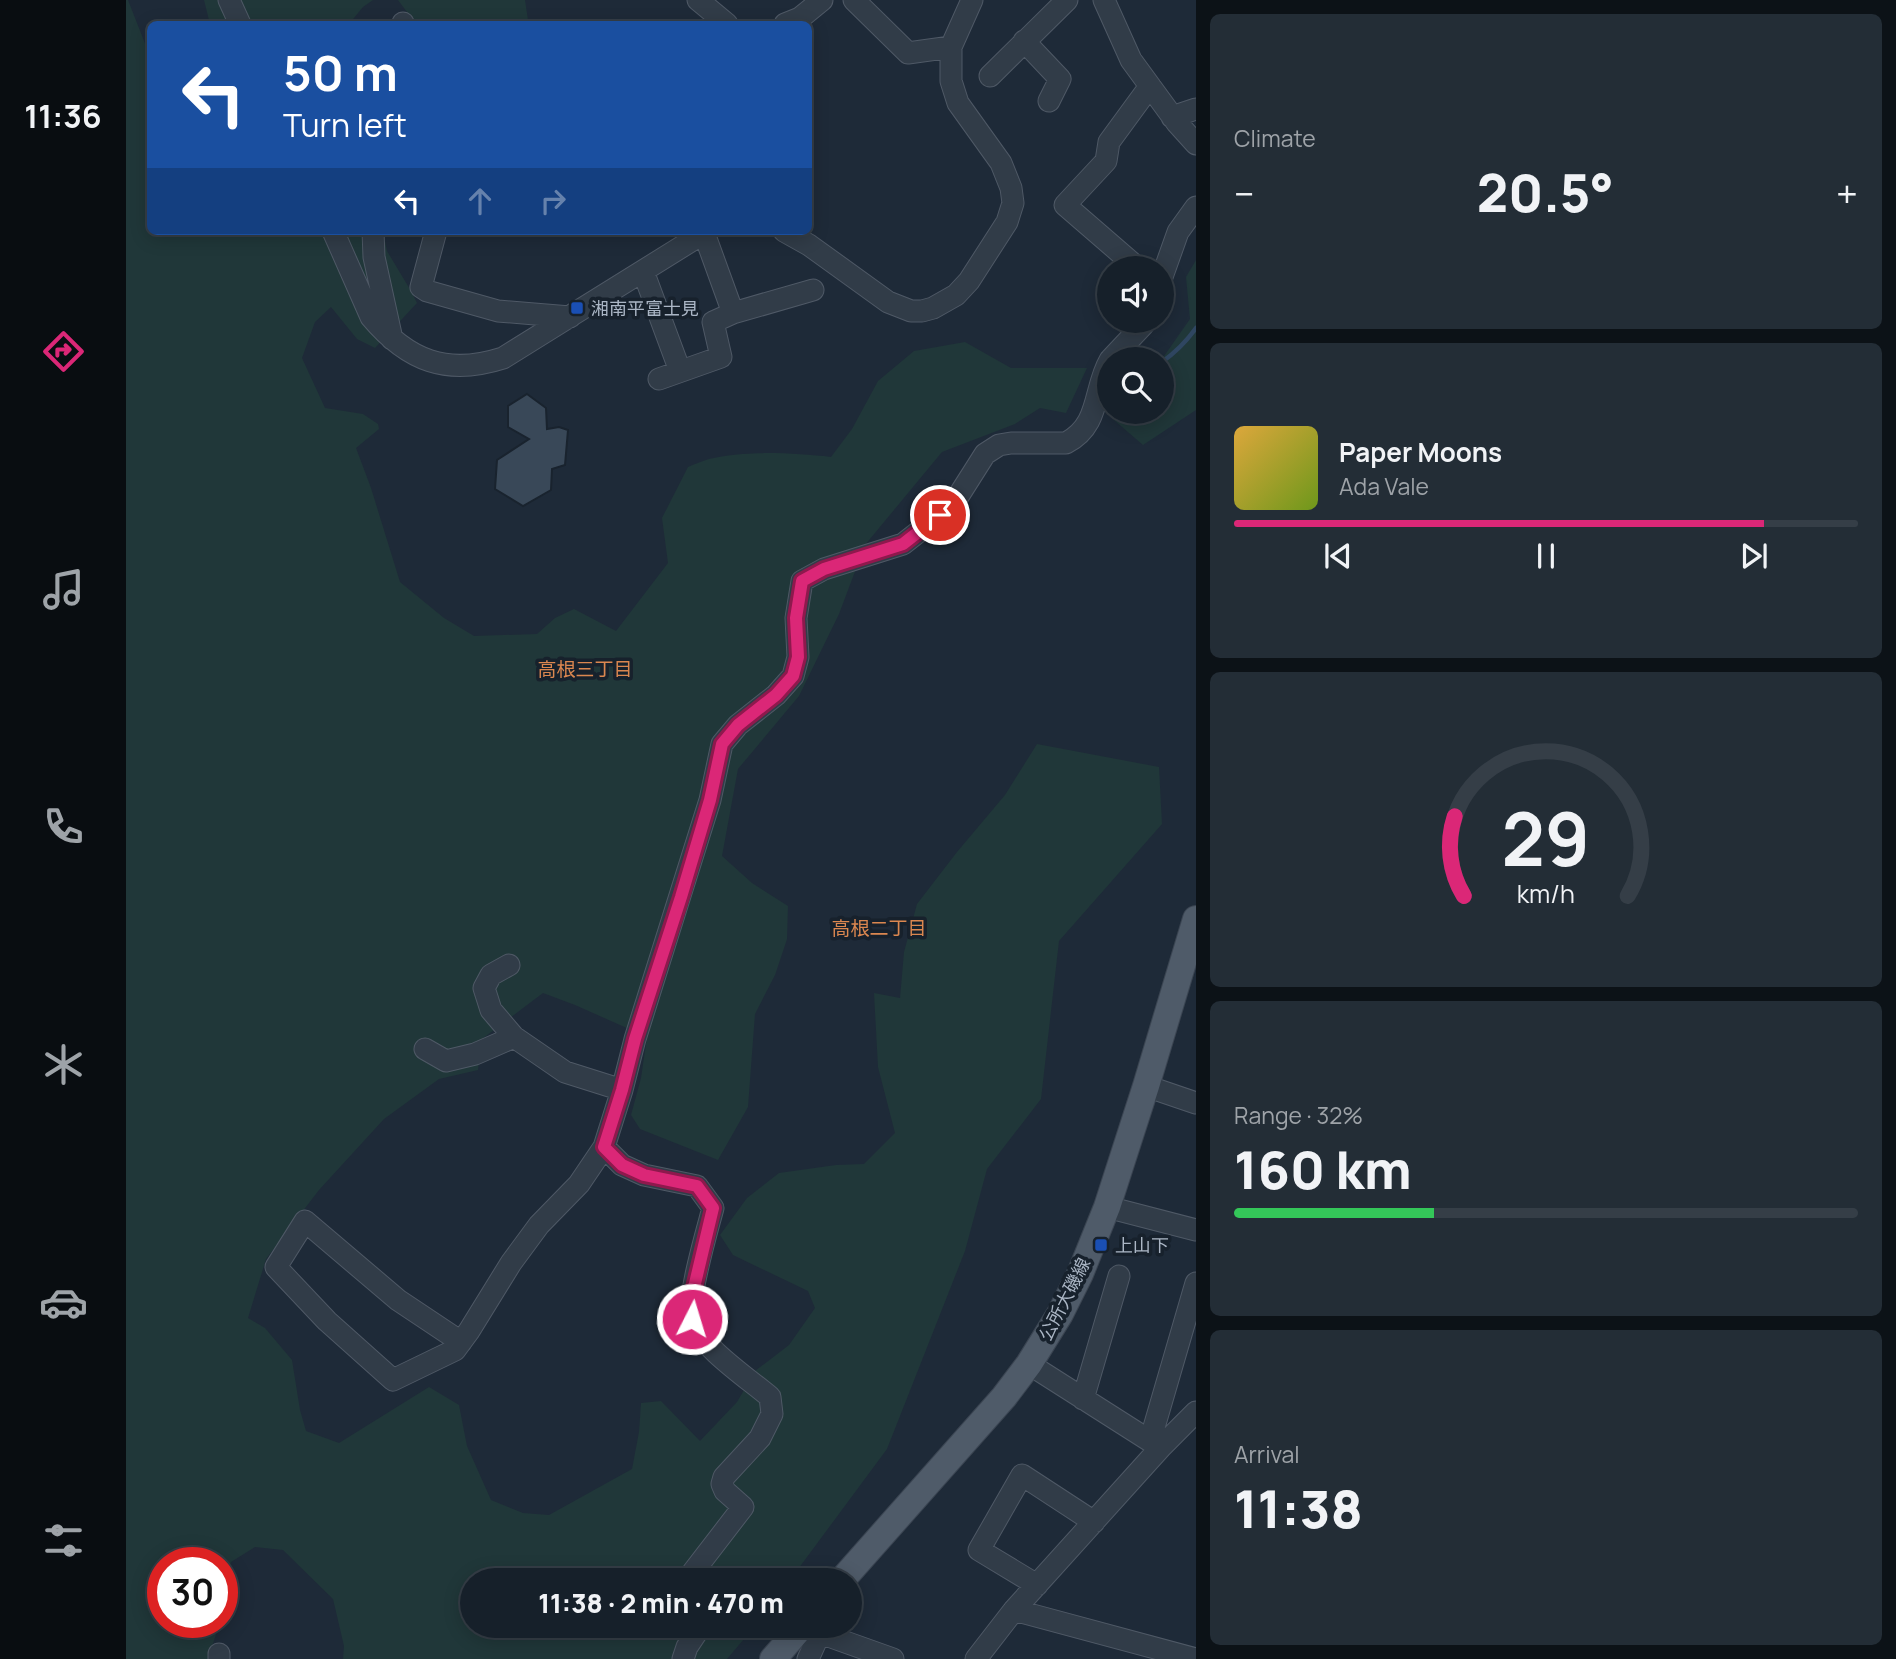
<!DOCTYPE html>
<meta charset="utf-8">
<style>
:root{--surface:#16202a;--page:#232d36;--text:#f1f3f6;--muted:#9ea3a8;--line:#353e47;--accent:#db2777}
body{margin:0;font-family:Manrope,"Noto Sans JP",sans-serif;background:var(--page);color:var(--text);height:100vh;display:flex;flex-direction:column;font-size:26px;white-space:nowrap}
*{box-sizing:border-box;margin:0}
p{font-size:23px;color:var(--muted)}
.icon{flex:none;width:38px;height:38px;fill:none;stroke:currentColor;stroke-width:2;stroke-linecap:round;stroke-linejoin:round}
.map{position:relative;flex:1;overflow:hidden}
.panel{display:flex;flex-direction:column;gap:14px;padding:14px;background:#0c1217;width:700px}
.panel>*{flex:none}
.banner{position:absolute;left:21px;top:21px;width:665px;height:214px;border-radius:10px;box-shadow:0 4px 18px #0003,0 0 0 2px var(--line);background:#1a4fa0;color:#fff;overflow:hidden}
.tools{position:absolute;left:971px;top:256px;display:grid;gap:14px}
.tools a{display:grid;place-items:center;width:77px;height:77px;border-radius:50%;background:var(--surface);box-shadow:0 4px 18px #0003,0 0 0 2px var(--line);font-size:35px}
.speed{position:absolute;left:21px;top:1547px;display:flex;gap:14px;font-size:35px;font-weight:700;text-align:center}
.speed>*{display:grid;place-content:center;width:91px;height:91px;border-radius:50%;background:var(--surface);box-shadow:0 4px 18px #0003,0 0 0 2px var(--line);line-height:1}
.speed .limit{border:10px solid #d22;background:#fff;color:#111}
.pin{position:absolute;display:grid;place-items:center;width:60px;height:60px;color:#fff;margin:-30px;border:4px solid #fff;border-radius:50%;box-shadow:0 2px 7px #0007}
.me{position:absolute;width:77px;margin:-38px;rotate:5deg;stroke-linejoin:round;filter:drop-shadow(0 0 5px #0008)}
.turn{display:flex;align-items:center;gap:24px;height:147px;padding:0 21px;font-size:32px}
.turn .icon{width:91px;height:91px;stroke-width:2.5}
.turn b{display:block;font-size:49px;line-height:60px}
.lanes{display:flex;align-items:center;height:66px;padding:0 21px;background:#0003;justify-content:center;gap:35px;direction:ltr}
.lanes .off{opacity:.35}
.big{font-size:52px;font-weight:800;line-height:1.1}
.panel .card{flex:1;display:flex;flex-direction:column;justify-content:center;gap:10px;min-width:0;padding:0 24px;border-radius:10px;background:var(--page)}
.panel .dial{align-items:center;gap:0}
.dial svg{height:182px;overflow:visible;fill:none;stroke:var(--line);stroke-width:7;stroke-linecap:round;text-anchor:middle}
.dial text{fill:var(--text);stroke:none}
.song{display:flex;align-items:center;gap:21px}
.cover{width:84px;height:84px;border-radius:10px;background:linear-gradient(135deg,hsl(40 70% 55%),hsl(80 70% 35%))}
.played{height:7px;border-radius:4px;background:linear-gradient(90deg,var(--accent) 85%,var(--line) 85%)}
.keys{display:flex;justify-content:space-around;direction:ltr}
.heat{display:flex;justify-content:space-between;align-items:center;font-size:38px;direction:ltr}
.charge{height:10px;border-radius:5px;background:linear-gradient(90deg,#34c759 32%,var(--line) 0)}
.trip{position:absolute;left:334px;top:1568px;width:402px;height:70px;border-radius:35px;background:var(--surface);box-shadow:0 4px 18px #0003,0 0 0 2px var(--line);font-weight:800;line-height:70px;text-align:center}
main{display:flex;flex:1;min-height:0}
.tab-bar{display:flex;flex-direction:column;width:126px;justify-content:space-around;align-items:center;background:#090d11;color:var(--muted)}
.tab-bar .icon{width:49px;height:49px}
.tab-bar .active{color:var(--accent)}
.tab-bar b{font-size:32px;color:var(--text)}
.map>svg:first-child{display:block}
.green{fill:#203739}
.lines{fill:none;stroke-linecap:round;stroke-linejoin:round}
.stream{stroke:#2f4661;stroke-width:4.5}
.building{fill:#394858;stroke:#19232e;stroke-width:2}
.minor-casing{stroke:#4f5966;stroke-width:23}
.major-casing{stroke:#3b4552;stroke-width:28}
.minor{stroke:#313c48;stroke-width:21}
.major{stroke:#4f5b69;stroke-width:26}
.route-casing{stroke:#8e194d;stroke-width:18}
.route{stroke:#db2777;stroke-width:12}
.transit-dot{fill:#1a4fb4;stroke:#17212c;stroke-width:2.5}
.labels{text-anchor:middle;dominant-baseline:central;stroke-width:7;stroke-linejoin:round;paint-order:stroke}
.poi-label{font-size:18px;fill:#abb6c5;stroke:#17212c;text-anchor:start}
.street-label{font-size:18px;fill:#abb6c5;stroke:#17212c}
.neighbourhood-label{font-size:19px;fill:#db8750;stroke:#17212c}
</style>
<main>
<nav class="tab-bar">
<b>11:36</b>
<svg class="icon active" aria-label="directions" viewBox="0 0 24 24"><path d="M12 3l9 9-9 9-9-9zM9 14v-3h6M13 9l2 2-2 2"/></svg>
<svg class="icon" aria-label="music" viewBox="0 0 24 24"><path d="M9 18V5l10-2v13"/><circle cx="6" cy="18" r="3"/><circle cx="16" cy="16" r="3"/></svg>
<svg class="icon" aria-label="phone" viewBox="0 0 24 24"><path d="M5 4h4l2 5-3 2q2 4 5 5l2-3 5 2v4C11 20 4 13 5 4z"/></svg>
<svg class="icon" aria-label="climate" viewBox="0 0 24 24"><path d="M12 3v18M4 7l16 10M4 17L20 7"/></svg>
<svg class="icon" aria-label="car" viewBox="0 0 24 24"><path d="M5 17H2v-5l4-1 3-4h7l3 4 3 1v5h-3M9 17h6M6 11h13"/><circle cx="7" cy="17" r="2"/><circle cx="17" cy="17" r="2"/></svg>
<svg class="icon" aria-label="filters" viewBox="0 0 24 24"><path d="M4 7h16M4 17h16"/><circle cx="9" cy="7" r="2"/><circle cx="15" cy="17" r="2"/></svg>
</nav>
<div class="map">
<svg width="1070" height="1659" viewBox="0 0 1070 1659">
<rect width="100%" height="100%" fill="#1e2a38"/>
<path class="green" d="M0,0h2l18,46 4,3v182h233l4,20 24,40 6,12 -42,45 -18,-9 -26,-32 -16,15 -13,36 23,50 38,6 15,10 1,5 -23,19 15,40 29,94 44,36 30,18 63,-2 18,-16 19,-9 42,22 52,-68 -6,-45 26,-51c7,-3 14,-6 21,-8 35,-9 85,-6 122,-2l21,-28 26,-48 36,-30 51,-9 46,26h76l-21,45 -26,-5 -25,16 -73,28 -77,93 -26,69 -40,82 -61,73 -16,87 30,27 36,23 -1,33 -12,36 -20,39 -7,93 -30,53 -78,-31 -9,-14 10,-37 6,-41 -72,-32 -32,-12 -61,46 -4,31 -39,9 -55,40 -65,71 -53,69 -18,59 17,10 27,32 8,50 6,21 33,12 90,-56 30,18 8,41 24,54 32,13 26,2 83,-46 7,-37 2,-29 20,-2 39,40 37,-39 18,-31 34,-26 26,-37 -7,-17 -75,-36 -13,-20 27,-37 32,-25 57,-8 28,-1 31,-31 -17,-66 -4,-74 26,5 4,-46 13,-48 40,-52 48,-57 32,-51 122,23 3,57 -103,117 -18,158 -54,70 -22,82 -78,198 -97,131h-318v46h283l-28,33h-384l1,-13 -11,-47 -50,-49 -28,-3 -24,15 -9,48v-47h-59v59h57l-12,37h-82z
M78,0h169l-10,7 -14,17h-139z
M272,0h127l3,20 -1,4h-119l-1,-12z
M1070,260v150l-53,35 -29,-25 8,-9h40v-52l28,-40 -4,-42z"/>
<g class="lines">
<path class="stream" d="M1036,362c14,-10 24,-20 34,-34"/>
</g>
<path class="building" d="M401,394l19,14 1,21 12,-2 9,3 -3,35 -13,4 -1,21 -28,16 -28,-17 2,-29 32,-21 -21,-12v-21z"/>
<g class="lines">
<defs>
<path id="minor" d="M103,0l11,24
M572,0l29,24
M728,0l54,53 43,-6
M978,0l27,60 46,63 19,21
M277,23v1
M659,24l15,-6 22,-18
M898,41l36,38 -11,22
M864,76l77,-76
M1046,117l24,-8
M207,231l38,86c37,44 76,59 132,41l204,-127
M247,231l1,26 18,82
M310,231l-15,56 6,4 71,20 72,6
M658,231l25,14 79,57 23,9h11l11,-3 23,-13 13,-14 38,-59 6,-19 -2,-15 -10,-25 -43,-60 -7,-22v-34l21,-47
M578,233l29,80
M1007,268l-1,-5 -67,-58 41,-44 3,-19 41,-56
M517,271l37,100
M1036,277l16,-45 18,-25
M985,359l32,-34 2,-5
M533,379l62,-22 -8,-35 20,-9 80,-23
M383,965l-18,10 -7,13 7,22 23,27
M299,1049l21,12 29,-7 39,-17 51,35 57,18
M1020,1086l50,17
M981,1207l89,23
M335,1342l-63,-42 -93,-79 -29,46 51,54 66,59 62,-30 14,-19 42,-68 28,-38 40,-41 25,-37
M903,1364l121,77
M957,1399l36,-123
M1036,1446l-12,-5 46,-158
M564,1580l3,-8 50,-65 -18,-16 -3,-7 2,-7 36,-39 12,-24 -2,-17c-21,-18 -69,-50 -78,-76 -6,-20 15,-90 21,-113l-16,-22 -53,-11 -22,-10 -18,-18 18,-57 13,-51 75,-239 12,-56 16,-19 38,-30 17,-19 5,-19 -2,-39 6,-37 22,-12 79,-25 37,-29 19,-20 26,-41 14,-9 12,-2h55c35,-18 27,-54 44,-83
M911,1585l-58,-35 43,-75 72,47
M888,1610l182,49
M694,1633l73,26
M93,1654v5
M557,1659l4,-12 14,-21
M682,1659l15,-33
M850,1659l38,-49 148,-164 34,-34"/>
<path id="major" d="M716,1580l162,-183 25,-33 31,-50 20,-40 27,-67 39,-121 50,-167
M647,1659l29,-33"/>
</defs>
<use href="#minor" class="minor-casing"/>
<use href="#major" class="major-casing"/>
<use href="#minor" class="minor"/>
<use href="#major" class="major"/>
</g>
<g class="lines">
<defs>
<path id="route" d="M566,1319v-23l21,-88 -16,-22 -53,-11 -22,-10 -18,-18 18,-57 13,-51 46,-142 29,-97 12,-56 16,-19 38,-30 17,-19 5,-19 -2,-39 6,-37 22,-12 79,-25 37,-29"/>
</defs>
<use href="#route" class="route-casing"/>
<use href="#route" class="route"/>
</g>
<g class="transit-dot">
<rect x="444" y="301" width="14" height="14" rx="3.5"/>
<rect x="968" y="1238" width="14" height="14" rx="3.5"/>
</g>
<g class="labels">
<g class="poi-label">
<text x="465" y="308">湘南平富士見</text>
<text x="989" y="1245">上山下</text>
</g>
<g class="street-label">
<text transform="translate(938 1299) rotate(-63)">公所大磯線</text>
</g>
<g class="neighbourhood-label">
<text x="459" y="669">高根三丁目</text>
<text x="753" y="928">高根二丁目</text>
</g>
</g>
</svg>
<div class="tools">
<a><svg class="icon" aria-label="sound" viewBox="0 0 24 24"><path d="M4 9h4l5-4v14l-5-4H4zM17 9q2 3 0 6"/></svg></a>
<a><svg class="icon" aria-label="search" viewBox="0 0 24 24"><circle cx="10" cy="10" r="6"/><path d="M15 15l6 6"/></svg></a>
</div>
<div class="speed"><div class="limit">30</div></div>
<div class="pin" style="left:814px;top:515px;background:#d93025"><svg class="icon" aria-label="arrive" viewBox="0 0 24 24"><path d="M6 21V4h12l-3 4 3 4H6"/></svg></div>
<svg class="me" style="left:566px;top:1319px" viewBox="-20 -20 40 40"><circle r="17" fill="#db2777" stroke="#fff" stroke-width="3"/><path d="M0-11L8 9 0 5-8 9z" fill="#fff"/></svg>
<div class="trip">11:38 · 2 min · 470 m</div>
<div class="banner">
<div class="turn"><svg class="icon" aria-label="left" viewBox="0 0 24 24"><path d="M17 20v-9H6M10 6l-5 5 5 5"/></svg><div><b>50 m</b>Turn left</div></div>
<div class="lanes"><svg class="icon" aria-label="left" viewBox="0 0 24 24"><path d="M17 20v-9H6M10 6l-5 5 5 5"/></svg><svg class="icon off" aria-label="ahead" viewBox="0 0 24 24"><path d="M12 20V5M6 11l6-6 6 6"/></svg><svg class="icon off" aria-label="right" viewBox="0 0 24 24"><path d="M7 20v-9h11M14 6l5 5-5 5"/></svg></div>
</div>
</div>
<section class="panel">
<div class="card"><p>Climate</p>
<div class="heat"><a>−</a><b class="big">20.5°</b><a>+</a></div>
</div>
<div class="card">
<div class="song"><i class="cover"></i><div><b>Paper Moons</b><p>Ada Vale</p></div></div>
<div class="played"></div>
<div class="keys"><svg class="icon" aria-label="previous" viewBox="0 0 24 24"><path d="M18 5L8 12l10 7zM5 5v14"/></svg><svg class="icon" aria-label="pause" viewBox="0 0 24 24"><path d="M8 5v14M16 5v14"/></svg><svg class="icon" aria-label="next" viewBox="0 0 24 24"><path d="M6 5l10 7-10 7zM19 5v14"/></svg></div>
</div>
<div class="card dial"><svg viewBox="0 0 100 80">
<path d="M14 69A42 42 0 1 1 86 69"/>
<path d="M14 69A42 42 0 0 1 10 34" stroke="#db2777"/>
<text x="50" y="56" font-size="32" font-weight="700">29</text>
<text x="50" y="72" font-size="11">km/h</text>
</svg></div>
<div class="card"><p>Range · 32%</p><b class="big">160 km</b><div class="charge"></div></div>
<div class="card"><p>Arrival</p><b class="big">11:38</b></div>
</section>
</main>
